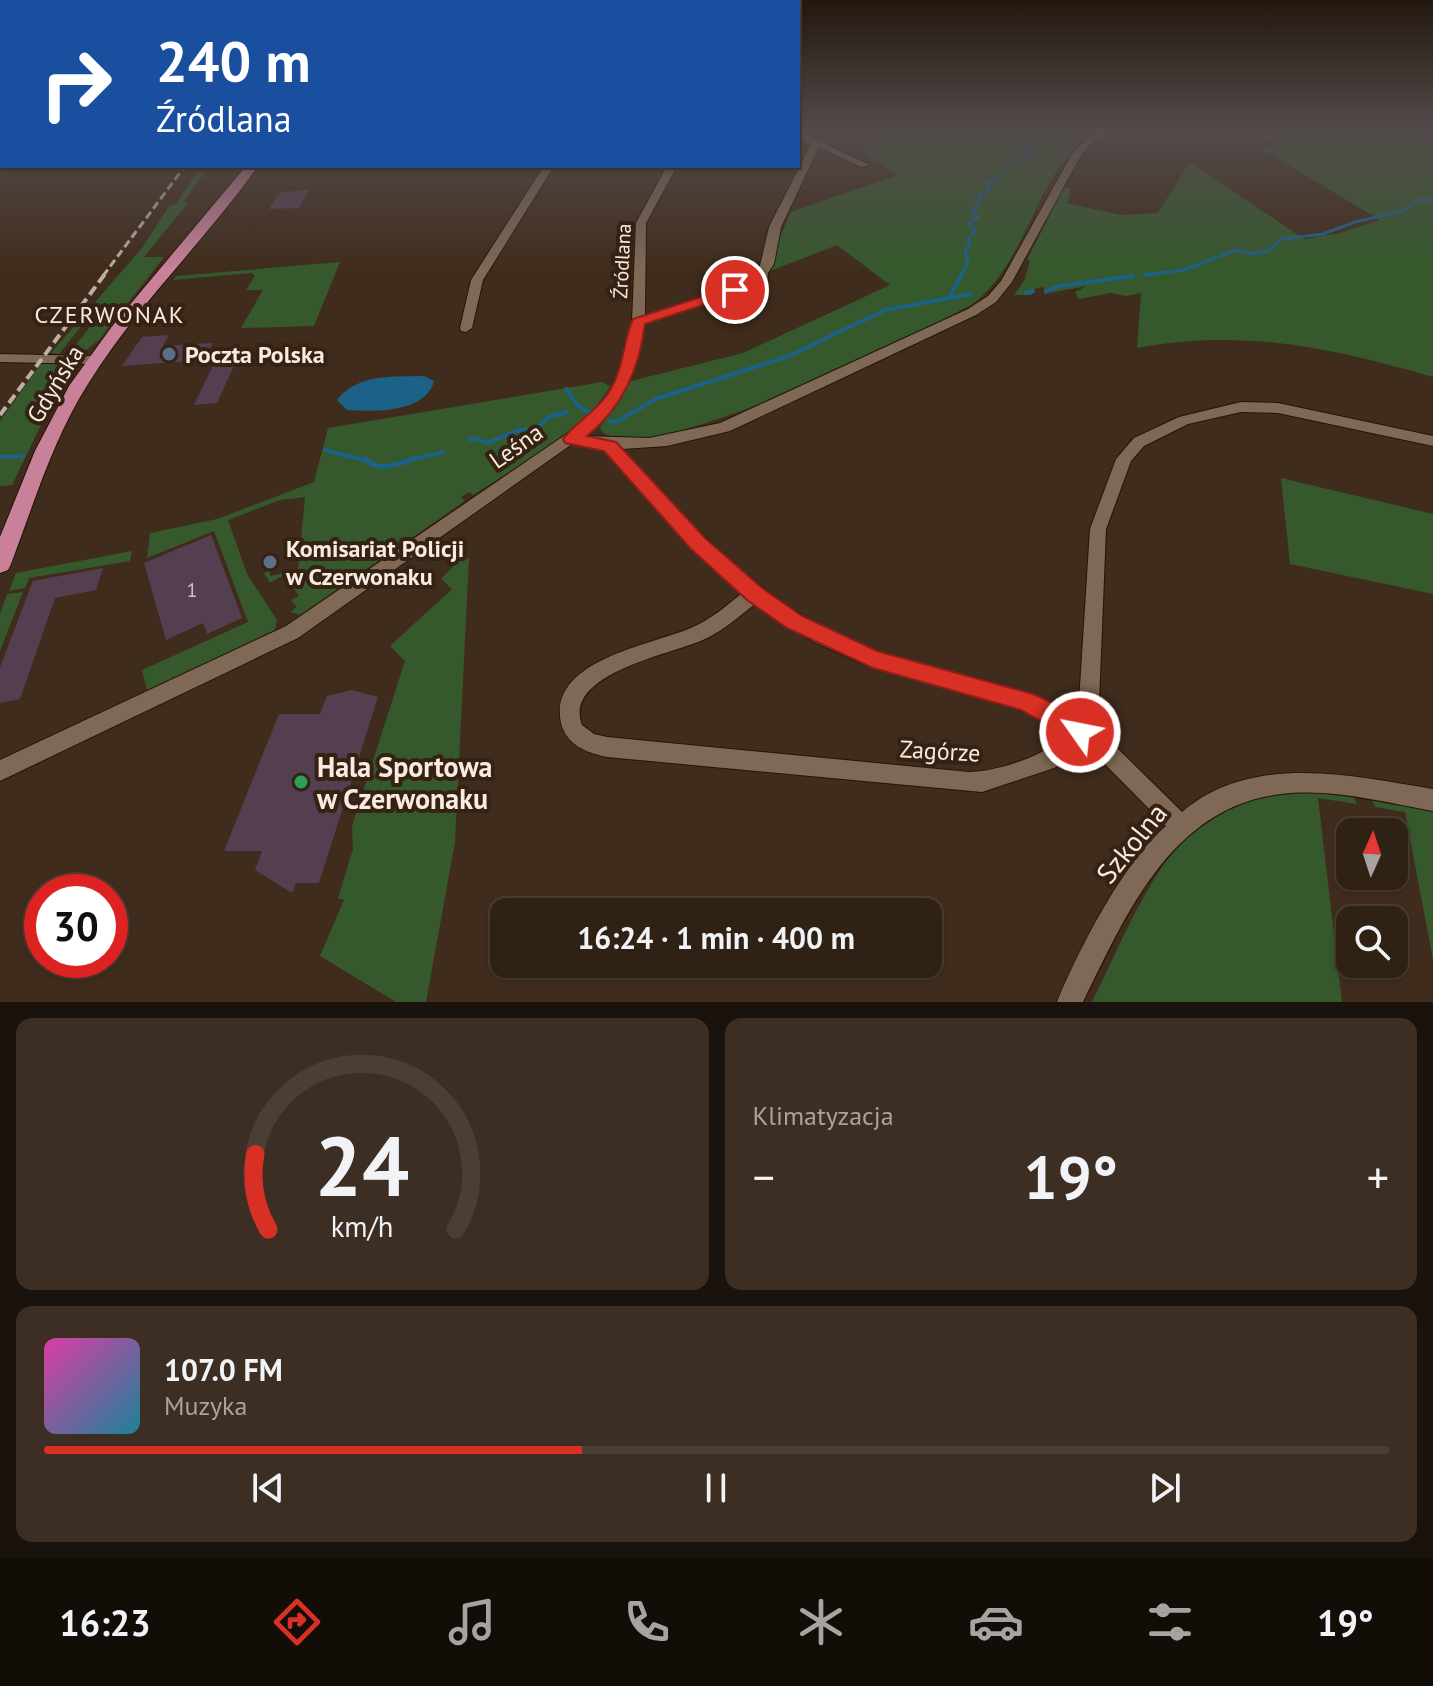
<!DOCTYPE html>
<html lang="pl">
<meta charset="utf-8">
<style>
:root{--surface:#302115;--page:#3c2e22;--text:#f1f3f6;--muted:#a8a3a0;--line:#4b3e34;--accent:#d93025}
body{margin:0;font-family:"PT Sans",sans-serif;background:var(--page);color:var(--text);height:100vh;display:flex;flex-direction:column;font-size:30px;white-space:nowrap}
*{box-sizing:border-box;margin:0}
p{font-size:26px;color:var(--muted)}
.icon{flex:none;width:44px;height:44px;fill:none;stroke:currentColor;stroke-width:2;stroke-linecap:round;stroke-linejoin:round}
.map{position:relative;height:1002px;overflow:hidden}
.drawer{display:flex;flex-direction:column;gap:16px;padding:16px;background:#1a120c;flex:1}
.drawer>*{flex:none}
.banner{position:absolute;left:0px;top:0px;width:800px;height:168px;box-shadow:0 2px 6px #0004,0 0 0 2px var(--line);background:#1a4fa0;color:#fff;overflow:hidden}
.needle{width:52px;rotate:3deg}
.controls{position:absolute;left:1336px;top:818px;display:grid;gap:16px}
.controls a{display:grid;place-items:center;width:72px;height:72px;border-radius:16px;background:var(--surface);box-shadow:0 2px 6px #0004,0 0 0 2px var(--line);font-size:40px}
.speed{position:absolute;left:24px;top:874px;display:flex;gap:16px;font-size:40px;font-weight:700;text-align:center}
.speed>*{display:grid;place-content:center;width:104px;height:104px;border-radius:50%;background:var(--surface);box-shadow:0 2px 6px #0004,0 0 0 2px var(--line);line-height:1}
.speed .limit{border:12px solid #d22;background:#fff;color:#111}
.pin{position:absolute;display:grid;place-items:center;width:68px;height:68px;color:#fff;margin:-34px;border:4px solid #fff;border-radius:50%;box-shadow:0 2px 8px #0007}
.me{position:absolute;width:88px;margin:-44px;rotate:303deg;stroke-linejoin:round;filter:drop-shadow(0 0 6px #0008)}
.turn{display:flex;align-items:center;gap:28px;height:168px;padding:0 24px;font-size:36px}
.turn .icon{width:104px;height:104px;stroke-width:2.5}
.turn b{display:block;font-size:56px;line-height:68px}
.big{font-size:60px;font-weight:700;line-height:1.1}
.drawer .widget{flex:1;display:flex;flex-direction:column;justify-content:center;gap:12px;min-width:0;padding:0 28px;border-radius:16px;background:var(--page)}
.drawer .dial{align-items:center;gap:0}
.dial svg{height:208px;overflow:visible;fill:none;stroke:var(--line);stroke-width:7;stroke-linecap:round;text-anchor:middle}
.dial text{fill:var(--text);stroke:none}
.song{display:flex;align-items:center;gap:24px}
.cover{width:96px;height:96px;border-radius:12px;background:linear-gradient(135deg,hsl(320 70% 55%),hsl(190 70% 35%))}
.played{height:8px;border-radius:4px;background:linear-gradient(90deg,var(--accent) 40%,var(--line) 40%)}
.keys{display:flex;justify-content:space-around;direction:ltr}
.heat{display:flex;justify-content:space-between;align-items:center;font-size:44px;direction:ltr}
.drawer .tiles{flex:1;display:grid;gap:16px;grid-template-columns:1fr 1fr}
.widget:last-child{grid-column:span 2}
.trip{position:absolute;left:490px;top:898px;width:452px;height:80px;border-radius:16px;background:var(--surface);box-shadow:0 2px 6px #0004,0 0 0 2px var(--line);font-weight:700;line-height:80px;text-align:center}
.tabs{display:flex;height:128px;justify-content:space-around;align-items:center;background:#130d08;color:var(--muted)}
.tabs .icon{width:56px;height:56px}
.tabs .active{color:var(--accent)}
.tabs b{font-size:36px;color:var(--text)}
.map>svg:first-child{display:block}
.green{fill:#35592c}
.water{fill:#1c6188}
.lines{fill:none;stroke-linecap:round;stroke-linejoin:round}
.stream-far2{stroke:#1c6188;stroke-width:3}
.stream-far1{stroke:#1c6188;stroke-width:4}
.stream{stroke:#1c6188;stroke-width:5}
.building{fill:#543f51}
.minor-casing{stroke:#261405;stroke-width:2}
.major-casing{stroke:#261405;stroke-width:2}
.minor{fill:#7f6856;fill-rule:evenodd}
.major{fill:#c9819a;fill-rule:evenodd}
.rail-far1{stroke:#beaea3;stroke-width:3;stroke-dasharray:8 4;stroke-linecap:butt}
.rail{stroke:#beaea3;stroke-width:4;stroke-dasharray:10 5;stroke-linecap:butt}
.route{fill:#d93025;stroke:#8d1f18;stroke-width:2}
.service-dot{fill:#5c6f8a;stroke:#352212;stroke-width:3}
.leisure-dot{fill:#2e9e5b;stroke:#352212;stroke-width:3}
.labels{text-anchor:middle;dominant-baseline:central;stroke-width:8;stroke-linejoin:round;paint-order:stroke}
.far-street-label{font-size:20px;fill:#f9ebe2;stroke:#352212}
.number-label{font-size:20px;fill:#d0c0be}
.far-quarter-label{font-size:24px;letter-spacing:2px;fill:#f9ebe2;stroke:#352212}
.poi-label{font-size:24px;font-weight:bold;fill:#f9ebe2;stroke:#352212;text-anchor:start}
.street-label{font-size:24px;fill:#f9ebe2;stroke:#352212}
.near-poi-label{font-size:28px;font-weight:bold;fill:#f9ebe2;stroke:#352212;text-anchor:start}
.near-street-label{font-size:28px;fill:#f9ebe2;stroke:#352212}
</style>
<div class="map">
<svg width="1433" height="1002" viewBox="0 0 1433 1002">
<rect width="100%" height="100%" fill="#402c1c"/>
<path class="green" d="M899,130h198c-61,35 -67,133 -126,175 -53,29 -324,166 -369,127l-2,-5 31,-46 112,-28 147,-68 -53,-40 -72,28 26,-61 107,-37 -38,-25z
M1255,130h178v247c-100,-29 -192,-49 -296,-29l4,-55 -15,3 -15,-3 -32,6 -4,-7 12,-6 -43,8v-7l-10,2 -2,6h-18l10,-14 6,-20 -3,-1 37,-73 7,2 -4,14 54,12 37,-2 32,-51 114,77 36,-6 40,-13 -120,-72 19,-4z
M197,172h8l-21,29 4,2 -44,54h20l-65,83 -19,15 -11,-1 27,-35h-9l-28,35 -8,-1 91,-105 28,-43 6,-1z
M340,262l-26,64 -73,2 22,-38h-17l9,-14 -3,-3 -79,7 3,-4z
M43,361l27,3 5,4 -22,32 -41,85 -12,1v-65z
M602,382l8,4c-24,45 -94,81 -137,109l-4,-3 -8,5 4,4 -165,114 -10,-3 7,-5 -6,-7 8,-4 -15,-21 -14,8 -6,-10 6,-3v6l28,-6 7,-73 -25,3 -52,20 19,54 30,46 -2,10 -128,60 -5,-20 106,-48 -34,-91 -67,27 3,-25 67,-14 97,-37 14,-54z
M1281,478l152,36v80l-143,-30z
M132,551l-2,10 -101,17 -4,10 -16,3 7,-18z
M469,558l-14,284 -29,160h-30l-76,-46 24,-56 -6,-2 15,-49 -1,-23 53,-165 -15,-15 62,-57 -11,-10 18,-19z
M23,592l-23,59v-37l7,-20z
M1307,791l45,3 5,10 -39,-6 24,204h-250c32,-62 68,-166 136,-194 26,-11 52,-13 79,-17z
M1371,798l62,11v151l-28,-148 -30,-5z"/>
<path class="water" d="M424,376l10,5c-8,32 -61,31 -87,29l-10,-10c21,-27 56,-23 87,-24z"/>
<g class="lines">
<path class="stream-far2" d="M1020,160l13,-4 -8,-7 7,-3 6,-9 -2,-7
M1145,275l39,-5 52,-20 17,4 15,-3 14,-12 41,-5 32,-12 47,-11 16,-11h15
M961,276l7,-14 -3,-12 5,-5 -2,-6 8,-9 -8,-6 10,-7 -7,-7 7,-3 -2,-4 5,-4 -3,-3 12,-6 -5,-7 12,-4 16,-16"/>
<path class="stream-far1" d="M1145,275l7,-1
M1046,291l13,-5 74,-10
M1026,293l7,-2
M949,298l13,-24
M566,389l13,18 9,5
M610,421l6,1 40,-23 133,-43 96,-46 86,-16
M469,440l6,-2 12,5 32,-13 17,-1 12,-12 19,-5
M325,450l42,11
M0,457l23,-1
M406,461l37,-9"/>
<path class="stream" d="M365,459c14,14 31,5 49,0"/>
</g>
<path class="building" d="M310,189l-11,19 -30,1 10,-16z
M169,335l-6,11 50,-3 -8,17 -83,6 20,-29z
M218,355l20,2 -21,46 -23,2z
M211,535l31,83 -35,16 -4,-11 -37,17 -22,-77z
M103,568l-7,22 -41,8 -35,101 -20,4v-36l33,-86z
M352,690l26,7 -59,186h-23l-4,10 -37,-23 7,-19h-38l55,-137h41l7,-18z"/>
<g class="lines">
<defs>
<path id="minor" d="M1100,130h12l-18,11 -13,14 -69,127 -16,20 -20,13 -246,116 -63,15 -45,3c74,81 149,167 256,203 64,22 139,28 196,65l5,-15 11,-173 26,-70 18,-21 45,-21 62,-15 37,1 155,33v10l-155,-33 -37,-1 -53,12 -44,22 -13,15 -25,68 -7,173 -8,26 17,11 74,73c70,-60 170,-36 251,-23v22c-50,-9 -102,-23 -152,-17 -110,13 -155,121 -198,208h-26c22,-53 66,-139 109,-176l-72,-73 -12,-8 -10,13 -18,10 -72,24 -375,-35c-20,-4 -41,-12 -46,-34 -14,-64 93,-78 132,-96 18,-8 35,-22 50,-35l-51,-44 -88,-100 -32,-4 -274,194 -298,143v-21l286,-134 301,-206 22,-26 17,-37 6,-35 4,-99 31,-57h10l-31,57 -1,93 112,-38 12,-51 40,-79 1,-5 -12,-5v-7l72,34 -9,2 -42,-20 -38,80 -7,37 -6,9 -1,10 -123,41c-6,46 -21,84 -60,112l65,2 71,-15 248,-114 20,-13 13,-15 71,-127 16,-17zM756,603l13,11 45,28 52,23 172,50 28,19c-17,21 -70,38 -97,38l-362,-35 -13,-3 -12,-9c-20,-52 92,-71 123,-86 19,-9 35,-23 51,-36z
M544,166h10l-71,114 -11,48 -6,4 -5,-1 -1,-3 11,-48z
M0,354l95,2 7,4 -7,4 -95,-2z"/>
<path id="major" d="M246,166h12c-53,75 -121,139 -170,218 -35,55 -54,119 -77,180l-3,6 -8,3v-36l35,-86 34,-65 44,-61z"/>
</defs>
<use href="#minor" class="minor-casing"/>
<use href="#major" class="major-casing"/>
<use href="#minor" class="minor"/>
<use href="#major" class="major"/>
<path class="rail-far1" d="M103,276l82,-110"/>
<path class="rail" d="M0,415l105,-141"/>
</g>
<linearGradient id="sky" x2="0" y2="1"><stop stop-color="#23180f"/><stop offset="0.48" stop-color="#534b4b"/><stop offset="1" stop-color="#534b4b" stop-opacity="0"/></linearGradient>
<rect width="1433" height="271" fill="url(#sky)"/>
<path class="route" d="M735,286l7,4 -2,3 -95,31c-6,45 -22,83 -58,112l29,6 89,96 57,50 40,28 75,35 156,43 33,15 22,16 4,7 -4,8 -8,3 -59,-33 -148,-42 -86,-40 -40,-28 -56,-51 -87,-98 -39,-8 -2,-4c12,-16 32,-27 44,-44 18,-26 15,-52 26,-76z"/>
<g class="service-dot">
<circle cx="169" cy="354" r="8"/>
<circle cx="270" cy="562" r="8"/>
</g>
<circle class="leisure-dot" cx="301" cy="782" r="8"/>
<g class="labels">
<g class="far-street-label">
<text transform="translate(622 261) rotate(-87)">Źródlana</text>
</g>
<g class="number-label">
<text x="192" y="590">1</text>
</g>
<g class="far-quarter-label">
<text x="110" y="314">CZERWONAK</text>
</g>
<g class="poi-label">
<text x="185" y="354">Poczta Polska</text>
<text x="286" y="548">Komisariat Policji<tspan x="286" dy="28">w Czerwonaku</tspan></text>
</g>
<g class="street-label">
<text transform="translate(55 384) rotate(-59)">Gdyńska</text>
<text transform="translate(516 446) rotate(-35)">Leśna</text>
<text transform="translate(940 751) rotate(3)">Zagórze</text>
</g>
<g class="near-poi-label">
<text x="317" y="766">Hala Sportowa<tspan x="317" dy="32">w Czerwonaku</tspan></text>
</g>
<g class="near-street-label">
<text transform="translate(1131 843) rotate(-51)">Szkolna</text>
</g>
</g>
</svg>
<div class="controls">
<a><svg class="needle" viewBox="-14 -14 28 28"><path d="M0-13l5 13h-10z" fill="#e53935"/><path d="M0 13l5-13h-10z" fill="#a8a3a0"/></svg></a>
<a><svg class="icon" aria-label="search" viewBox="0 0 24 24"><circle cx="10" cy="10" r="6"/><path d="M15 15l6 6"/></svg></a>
</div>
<div class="speed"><div class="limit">30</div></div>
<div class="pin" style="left:735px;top:290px;background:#d93025"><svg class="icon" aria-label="arrive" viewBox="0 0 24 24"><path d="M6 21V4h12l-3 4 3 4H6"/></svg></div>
<svg class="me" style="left:1080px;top:732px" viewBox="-20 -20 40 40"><circle r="17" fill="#d93025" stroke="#fff" stroke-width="3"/><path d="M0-11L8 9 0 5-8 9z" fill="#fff"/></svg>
<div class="trip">16:24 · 1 min · 400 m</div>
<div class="banner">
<div class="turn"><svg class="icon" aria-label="right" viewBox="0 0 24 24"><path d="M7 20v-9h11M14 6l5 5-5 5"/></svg><div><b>240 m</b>Źródlana</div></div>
</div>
</div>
<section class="drawer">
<div class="tiles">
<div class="widget dial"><svg viewBox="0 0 100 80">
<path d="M14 69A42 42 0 1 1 86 69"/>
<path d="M14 69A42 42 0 0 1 9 40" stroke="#d93025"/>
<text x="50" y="56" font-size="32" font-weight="700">24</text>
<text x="50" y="72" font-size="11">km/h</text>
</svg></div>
<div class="widget"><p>Klimatyzacja</p>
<div class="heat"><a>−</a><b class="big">19°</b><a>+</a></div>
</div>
<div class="widget">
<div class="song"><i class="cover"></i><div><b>107.0 FM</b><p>Muzyka</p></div></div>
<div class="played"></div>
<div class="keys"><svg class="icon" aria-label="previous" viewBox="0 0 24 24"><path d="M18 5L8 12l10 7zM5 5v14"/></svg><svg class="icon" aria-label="pause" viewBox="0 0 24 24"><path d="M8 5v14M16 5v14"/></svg><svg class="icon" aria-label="next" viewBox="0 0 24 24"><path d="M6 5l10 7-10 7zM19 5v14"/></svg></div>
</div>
</div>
</section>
<nav class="tabs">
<b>16:23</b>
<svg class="icon active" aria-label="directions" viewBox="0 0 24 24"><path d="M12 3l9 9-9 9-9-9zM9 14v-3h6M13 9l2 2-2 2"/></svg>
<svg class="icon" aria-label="music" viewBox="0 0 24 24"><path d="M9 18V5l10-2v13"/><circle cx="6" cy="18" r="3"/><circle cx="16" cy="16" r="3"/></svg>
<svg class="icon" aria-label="phone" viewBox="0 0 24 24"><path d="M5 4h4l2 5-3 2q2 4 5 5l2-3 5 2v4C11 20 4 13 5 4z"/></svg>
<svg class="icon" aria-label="climate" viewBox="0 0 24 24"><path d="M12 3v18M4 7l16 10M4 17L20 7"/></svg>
<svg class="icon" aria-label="car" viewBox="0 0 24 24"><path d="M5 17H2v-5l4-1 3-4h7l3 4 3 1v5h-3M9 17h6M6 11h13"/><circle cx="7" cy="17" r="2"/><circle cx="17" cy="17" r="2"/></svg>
<svg class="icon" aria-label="filters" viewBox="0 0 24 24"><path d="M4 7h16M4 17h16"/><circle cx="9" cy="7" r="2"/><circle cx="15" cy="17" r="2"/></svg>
<b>19°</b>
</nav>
